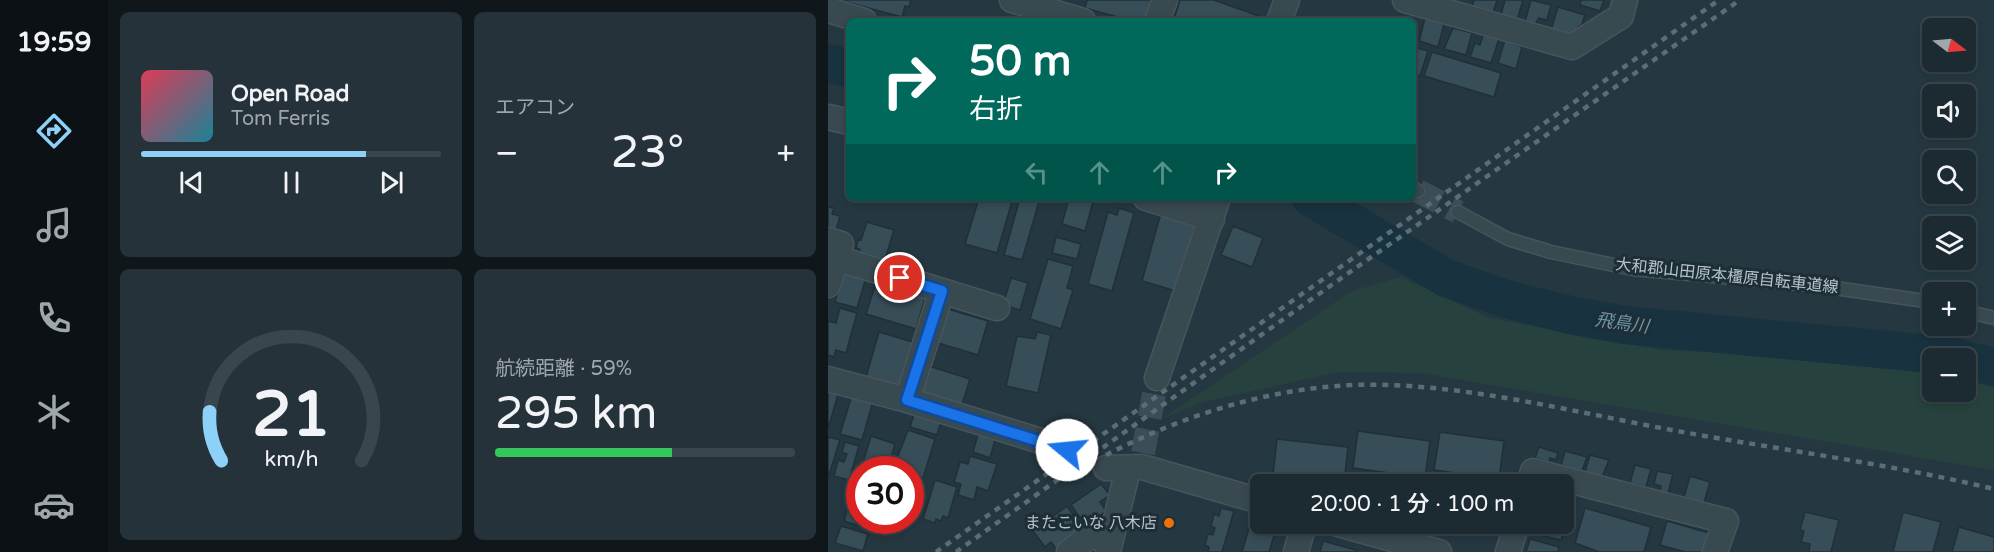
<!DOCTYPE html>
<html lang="ja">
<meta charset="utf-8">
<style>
:root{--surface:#1c2a31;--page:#253239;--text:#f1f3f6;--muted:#a0a7ab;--line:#3a464d;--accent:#8dd1f9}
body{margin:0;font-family:"Varela Round","Noto Sans JP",sans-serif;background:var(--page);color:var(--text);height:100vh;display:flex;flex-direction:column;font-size:22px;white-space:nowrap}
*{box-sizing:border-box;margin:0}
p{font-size:20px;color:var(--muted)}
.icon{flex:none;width:33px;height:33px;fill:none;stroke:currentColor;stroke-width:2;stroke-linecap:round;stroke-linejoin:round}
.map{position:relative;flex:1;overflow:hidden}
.details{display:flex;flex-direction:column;gap:12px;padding:12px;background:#0f171b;width:720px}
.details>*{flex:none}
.banner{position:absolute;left:18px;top:18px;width:570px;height:183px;border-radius:9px;box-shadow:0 3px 9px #0003,0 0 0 2px var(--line);background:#00695c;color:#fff;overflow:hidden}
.needle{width:39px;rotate:106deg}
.fabs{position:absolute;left:1094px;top:18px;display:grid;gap:12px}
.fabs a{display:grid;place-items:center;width:54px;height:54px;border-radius:9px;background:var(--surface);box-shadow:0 3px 9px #0003,0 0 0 2px var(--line);font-size:30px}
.speed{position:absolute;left:18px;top:456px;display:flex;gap:12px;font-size:30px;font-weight:700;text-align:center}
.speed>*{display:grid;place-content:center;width:78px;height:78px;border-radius:50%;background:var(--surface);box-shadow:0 3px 9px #0003,0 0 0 2px var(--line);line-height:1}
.speed .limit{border:9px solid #d22;background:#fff;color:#111}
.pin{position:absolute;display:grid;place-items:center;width:51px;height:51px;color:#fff;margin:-26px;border:3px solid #fff;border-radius:50%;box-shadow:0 2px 6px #0007}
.me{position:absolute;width:66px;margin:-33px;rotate:287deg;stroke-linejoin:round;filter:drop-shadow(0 0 4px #0008)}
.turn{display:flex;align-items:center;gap:21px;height:126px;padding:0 24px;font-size:27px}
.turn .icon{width:78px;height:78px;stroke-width:2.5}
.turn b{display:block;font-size:42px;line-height:51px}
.lanes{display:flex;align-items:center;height:57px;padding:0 24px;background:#0003;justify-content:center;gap:30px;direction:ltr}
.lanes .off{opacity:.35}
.big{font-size:45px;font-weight:600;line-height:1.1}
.details .tile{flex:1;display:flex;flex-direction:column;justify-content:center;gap:9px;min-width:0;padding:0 21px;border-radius:9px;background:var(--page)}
.details .dial{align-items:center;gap:0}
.dial svg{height:156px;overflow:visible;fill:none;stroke:var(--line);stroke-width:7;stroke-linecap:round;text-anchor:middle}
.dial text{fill:var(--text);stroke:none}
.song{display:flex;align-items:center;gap:18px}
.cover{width:72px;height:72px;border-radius:9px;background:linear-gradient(135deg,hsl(350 70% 55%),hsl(190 70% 35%))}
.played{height:6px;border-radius:3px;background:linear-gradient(90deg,var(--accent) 75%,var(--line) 75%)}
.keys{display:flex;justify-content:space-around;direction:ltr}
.heat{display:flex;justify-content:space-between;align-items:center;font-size:33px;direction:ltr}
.charge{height:9px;border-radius:4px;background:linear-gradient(90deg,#34c759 59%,var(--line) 0)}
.details .tiles{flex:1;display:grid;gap:12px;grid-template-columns:repeat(2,1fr)}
.trip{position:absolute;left:422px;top:474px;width:324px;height:60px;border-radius:9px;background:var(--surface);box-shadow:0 3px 9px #0003,0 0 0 2px var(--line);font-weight:600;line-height:60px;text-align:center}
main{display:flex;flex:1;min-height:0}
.tabs{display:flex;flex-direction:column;width:108px;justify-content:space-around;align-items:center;background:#0b1114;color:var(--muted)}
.tabs .icon{width:42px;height:42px}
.tabs .selected{color:var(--accent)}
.tabs b{font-size:27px;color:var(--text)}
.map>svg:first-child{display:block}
.green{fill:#27423e}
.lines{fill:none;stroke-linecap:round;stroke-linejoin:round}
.river{stroke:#18323f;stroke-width:38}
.building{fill:#374d57;stroke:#203038;stroke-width:1.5}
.street-tunnel{stroke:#3b4d56;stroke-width:24;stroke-dasharray:24 12;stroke-linecap:butt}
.lane-casing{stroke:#46555d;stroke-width:15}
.street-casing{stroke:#46555d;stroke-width:27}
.lane{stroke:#394950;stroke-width:12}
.street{stroke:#394950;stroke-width:24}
.rail{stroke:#5b6e77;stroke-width:4.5;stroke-dasharray:6 6;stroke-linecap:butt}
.route-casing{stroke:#114b97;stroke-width:15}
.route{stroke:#1a73e8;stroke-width:10}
.food-dot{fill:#e8710a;stroke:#1e2e36;stroke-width:2}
.labels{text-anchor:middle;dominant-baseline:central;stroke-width:6;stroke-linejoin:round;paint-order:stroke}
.street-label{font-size:16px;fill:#b6c3cb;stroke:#1e2e36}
.poi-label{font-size:16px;fill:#b6c3cb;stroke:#1e2e36;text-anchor:end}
.water-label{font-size:18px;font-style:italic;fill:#6f97aa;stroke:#1e2e36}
</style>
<main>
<nav class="tabs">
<b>19:59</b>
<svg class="icon selected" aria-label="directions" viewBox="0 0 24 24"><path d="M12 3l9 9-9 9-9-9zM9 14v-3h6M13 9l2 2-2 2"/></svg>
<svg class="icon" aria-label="music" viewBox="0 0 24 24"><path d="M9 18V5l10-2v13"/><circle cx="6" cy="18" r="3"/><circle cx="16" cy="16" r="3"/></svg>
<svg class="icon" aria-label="phone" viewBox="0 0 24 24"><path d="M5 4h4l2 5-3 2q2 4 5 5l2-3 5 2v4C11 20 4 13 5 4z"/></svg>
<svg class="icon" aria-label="climate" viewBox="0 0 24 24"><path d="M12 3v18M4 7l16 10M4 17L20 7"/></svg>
<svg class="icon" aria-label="car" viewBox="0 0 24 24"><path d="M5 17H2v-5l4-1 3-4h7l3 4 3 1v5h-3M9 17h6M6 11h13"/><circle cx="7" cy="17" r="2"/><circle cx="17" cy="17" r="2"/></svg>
</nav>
<section class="details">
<div class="tiles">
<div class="tile">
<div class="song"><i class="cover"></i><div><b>Open Road</b><p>Tom Ferris</p></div></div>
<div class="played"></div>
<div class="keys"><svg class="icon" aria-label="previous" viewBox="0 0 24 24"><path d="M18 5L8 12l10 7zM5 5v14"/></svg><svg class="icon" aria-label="pause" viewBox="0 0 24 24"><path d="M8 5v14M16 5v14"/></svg><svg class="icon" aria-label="next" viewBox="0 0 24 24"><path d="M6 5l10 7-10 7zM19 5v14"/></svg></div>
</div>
<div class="tile"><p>エアコン</p>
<div class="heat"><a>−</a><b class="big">23°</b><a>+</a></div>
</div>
<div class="tile dial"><svg viewBox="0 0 100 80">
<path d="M14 69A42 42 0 1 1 86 69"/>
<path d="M14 69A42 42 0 0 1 8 44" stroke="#8dd1f9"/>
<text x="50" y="56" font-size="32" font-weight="700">21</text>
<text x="50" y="72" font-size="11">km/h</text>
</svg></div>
<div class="tile"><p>航続距離 · 59%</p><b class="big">295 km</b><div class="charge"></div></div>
</div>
</section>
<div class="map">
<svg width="1166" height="552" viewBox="0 0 1166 552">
<rect width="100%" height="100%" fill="#253841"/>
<path class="green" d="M573,277l88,41 173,32 182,8 88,12v22h33v-13l29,9v82l-572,-97 -84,-1 -135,30 -42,17 191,-128z"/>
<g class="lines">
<path class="river" d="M0,63l21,6
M483,198l135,80 60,21 64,16 54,10 318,30 17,3
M1137,360l29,7"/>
</g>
<path class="building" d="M11,0h72l-2,7 -4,-1 -3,11z
M259,0h67l-6,21h-16l-47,-13z
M352,0h34l45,16 -2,5h-37l-10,-4 -2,4h-30l-4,-2z
M646,0h23l-4,13 -21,-6z
M677,0h18l-6,20 -16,-5z
M703,0l20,5 -4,15 -8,-2 -6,9 -9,-2z
M753,0h23l-4,11 -20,-6z
M730,7l27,8 -4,12 -2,-1 -3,8 -4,-1 -2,6 -20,-6z
M597,18l19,6 -6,23 -19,-6z
M625,28l19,5 -6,22 -22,-6z
M655,35l16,4 -8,24 -21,-6 5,-14 5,2z
M677,40l17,7 -6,22 -18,-6z
M585,47l15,4 -8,25 -7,-2z
M604,52l69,21 -7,24 -70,-21z
M151,198h34l-16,55 -32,-9z
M192,198h20l-18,62 -18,-5z
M241,198h25l-9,33 -23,-7z
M0,207l6,1 -2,6 8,2 -5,18 -7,-2z
M291,208l15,5 -22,78 -24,-7 20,-72 9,3z
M333,213l35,10 -20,68 -34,-10z
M39,222l27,8 -10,33 -26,-7 2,-7 -4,-1 2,-9 3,1z
M405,226l30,12 -11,29 -31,-12z
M228,237l25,7 -4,15 -25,-6z
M220,259l25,7 -6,22 6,2 -12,39 -31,-10z
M15,271l23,7 -9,30 -22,-6z
M183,278l17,5 -8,27 -17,-5z
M48,283l49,15 -9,31 -50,-15z
M12,308l17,5 -11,40 -10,-3 -2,7 -6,-2v-34l8,2z
M120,309l40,12 -10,34 -40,-12z
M51,332l34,10 -13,45 -34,-10z
M209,332l14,3 -13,58 -32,-7 11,-50 18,3z
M101,366l41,13 -8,26 -41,-12z
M0,389l11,2 -11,38z
M24,395l21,6 -11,39 -22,-6z
M86,414l27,8 -4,13 -27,-8z
M80,430l27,9 -12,39 -13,-4v-4l-17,-1z
M530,431l72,10 -5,37 -72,-10z
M612,432l64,9 -5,38 -65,-9z
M150,434l17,6 -5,18 -17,-6z
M43,436l24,8 -8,26 -25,-4z
M0,437l12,3 -12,38z
M449,439l71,8 -4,36 -71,-8z
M17,442l14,4 -10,34 -15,-4 4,-16 6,2 3,-8 -5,-2z
M711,447l19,6 -2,7 -6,-2 -1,4 -14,-4z
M737,451l22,6 -5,14 -21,-6z
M762,455l19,5 -7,17 -17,-5z
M142,456l27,8 -9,27 -11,-4 -3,13 -16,-5 3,-11 -7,-2 6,-20 8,2z
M807,465l16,4 -5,18 -16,-4z
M829,471l16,3 -5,20 -8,-2 1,-6 -7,-2z
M862,476l20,6 -6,21 -20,-6z
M107,480l22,7 -9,31 -5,-2 -2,5 -5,-2 -1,4 -12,-4z
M273,484l9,11 -10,7 6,9 -20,15 -15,-21z
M735,488l12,3 -5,19 -7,-2z
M21,504l11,3v13h11l-2,9 -25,-8z
M239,506l15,21 -26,22 -5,-7 -6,5 -12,-16z
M393,508l13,3 -12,41h-14l1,-5 -4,-2 3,-11 5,1 2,-7 -4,-2 3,-12 5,2z
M757,508l66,19 -7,25h-45l-24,-9z
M977,512l34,8 -8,32h-22l1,-8 -9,-2 3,-11 -4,-1z
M1075,512l38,10 -8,30h-40z
M735,513l5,1 -7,26 -21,-5 3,-9 -6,-2h26z
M839,521l42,12 -5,19h-19l-25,-7z
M422,525l25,7 -6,20h-27z
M13,526l27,8 -5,17 -28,-8z
M1131,527l35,10v15h-42z
M702,539l29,8 -1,5h-32z
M495,541l33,9 -1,2h-35z"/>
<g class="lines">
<path class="street-tunnel" d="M590,191l40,21
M239,449l39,19
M315,453l14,-75"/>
<defs>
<path id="lane" d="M585,188l5,3
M630,212l50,27 43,13 82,17 188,17 111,16
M1137,311l29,7"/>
<path id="street" d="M184,0l71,21
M577,0l167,47 49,-31 4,-16
M0,10l36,11
M329,21l8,-21
M451,21l8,-21
M0,117l21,5
M318,198l66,21
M0,240l13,4 -13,41
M8,258l161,50
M329,378l61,-180
M0,379l79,21 160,49
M79,400l35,-109
M278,468l36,-1 118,34
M701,484l4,-13 193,50 -11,31
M510,524l101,28
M241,552l22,-17 20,5
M280,552l20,-83
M468,552l8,-28
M680,552l9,-28"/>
</defs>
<use href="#lane" class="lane-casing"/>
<use href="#street" class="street-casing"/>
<use href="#lane" class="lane"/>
<use href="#street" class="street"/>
<path class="rail" d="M278,455c88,-45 185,-74 285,-70 98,4 201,31 297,48 102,18 206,32 306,56
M108,552l783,-552
M128,552l391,-278 393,-274"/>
</g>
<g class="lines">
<defs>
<path id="route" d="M72,278l42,13 -35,109 160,50"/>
</defs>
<use href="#route" class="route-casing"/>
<use href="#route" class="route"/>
</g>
<circle class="food-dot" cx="341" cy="523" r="6"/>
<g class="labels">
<g class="street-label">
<text transform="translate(899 276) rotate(6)">大和郡山田原本橿原自転車道線</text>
</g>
<g class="poi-label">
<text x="329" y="523">またこいな 八木店</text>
</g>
<g class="water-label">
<text transform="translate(794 323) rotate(8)">飛鳥川</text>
</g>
</g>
</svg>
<div class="fabs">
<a><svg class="needle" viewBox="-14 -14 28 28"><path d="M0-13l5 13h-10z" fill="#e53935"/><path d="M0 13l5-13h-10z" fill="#a0a7ab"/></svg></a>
<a><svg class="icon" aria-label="sound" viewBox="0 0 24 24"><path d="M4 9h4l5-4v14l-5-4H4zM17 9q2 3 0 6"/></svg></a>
<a><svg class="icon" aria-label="search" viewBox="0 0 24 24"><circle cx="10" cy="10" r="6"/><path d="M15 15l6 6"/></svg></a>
<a><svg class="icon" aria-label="layers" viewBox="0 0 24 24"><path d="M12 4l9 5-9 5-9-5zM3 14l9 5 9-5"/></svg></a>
<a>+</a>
<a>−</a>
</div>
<div class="speed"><div class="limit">30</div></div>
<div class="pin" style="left:72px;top:278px;background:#d93025"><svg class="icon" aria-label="arrive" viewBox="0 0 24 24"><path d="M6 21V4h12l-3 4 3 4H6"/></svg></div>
<svg class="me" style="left:239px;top:450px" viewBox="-20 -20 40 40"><circle r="19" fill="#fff"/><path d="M0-13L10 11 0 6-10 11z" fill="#1a73e8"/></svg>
<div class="trip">20:00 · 1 分 · 100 m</div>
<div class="banner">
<div class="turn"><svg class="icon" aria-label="right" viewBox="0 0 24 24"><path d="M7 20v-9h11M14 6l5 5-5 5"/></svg><div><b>50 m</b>右折</div></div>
<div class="lanes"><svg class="icon off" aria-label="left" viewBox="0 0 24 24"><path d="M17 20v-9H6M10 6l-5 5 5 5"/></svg><svg class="icon off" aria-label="ahead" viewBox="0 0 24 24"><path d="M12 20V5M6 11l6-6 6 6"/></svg><svg class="icon off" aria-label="ahead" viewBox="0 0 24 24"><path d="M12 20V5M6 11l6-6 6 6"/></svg><svg class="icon" aria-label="right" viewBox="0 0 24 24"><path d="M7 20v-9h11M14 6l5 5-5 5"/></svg></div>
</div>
</div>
</main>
